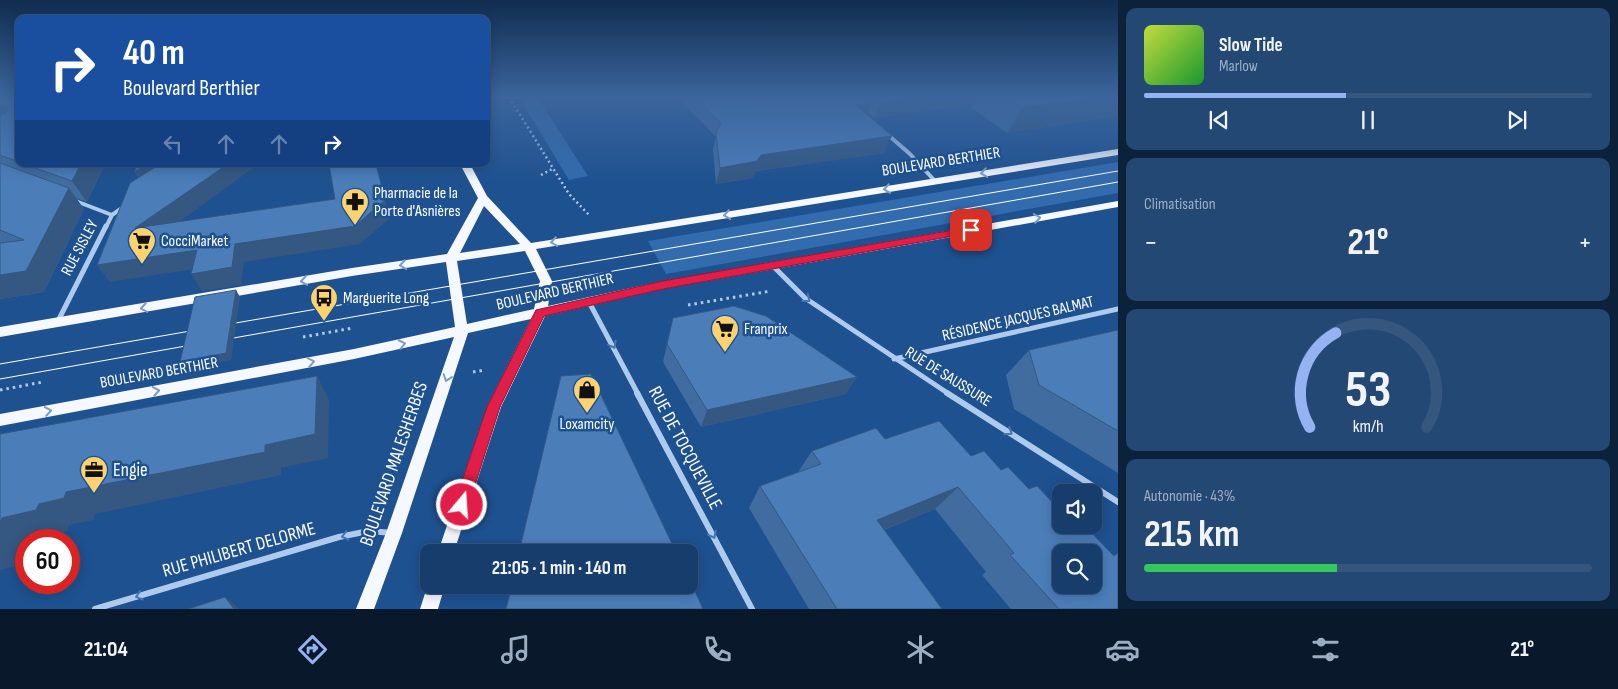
<!DOCTYPE html>
<html lang="fr">
<meta charset="utf-8">
<style>
:root{--surface:#163d6c;--page:#234874;--text:#f1f3f6;--muted:#9eaec2;--line:#35567f;--accent:#95b2f1}
body{margin:0;font-family:"Sofia Sans Condensed",sans-serif;background:var(--page);color:var(--text);height:100vh;display:flex;flex-direction:column;font-size:19px;white-space:nowrap}
*{box-sizing:border-box;margin:0}
p{font-size:16px;color:var(--muted)}
.icon{flex:none;width:28px;height:28px;fill:none;stroke:currentColor;stroke-width:2;stroke-linecap:round;stroke-linejoin:round}
.map{position:relative;flex:1;overflow:hidden}
.side{display:flex;flex-direction:column;gap:8px;padding:8px;background:#0c223b;width:500px}
.side>*{flex:none}
.banner{position:absolute;left:15px;top:15px;width:475px;height:152px;border-radius:10px;box-shadow:0 2px 12px #0003,0 0 0 1px var(--line);background:#1a4fa0;color:#fff;overflow:hidden}
.tools{position:absolute;left:1052px;top:484px;display:grid;gap:10px}
.tools a{display:grid;place-items:center;width:50px;height:50px;border-radius:10px;background:var(--surface);box-shadow:0 2px 12px #0003,0 0 0 1px var(--line);font-size:25px}
.speed{position:absolute;left:15px;top:529px;display:flex;gap:10px;font-size:25px;font-weight:700;text-align:center}
.speed>*{display:grid;place-content:center;width:65px;height:65px;border-radius:50%;background:var(--surface);box-shadow:0 2px 12px #0003,0 0 0 1px var(--line);line-height:1}
.speed .limit{border:8px solid #d22;background:#fff;color:#111}
.pin{position:absolute;display:grid;place-items:center;width:42px;height:42px;color:#fff;margin:-21px;border-radius:10px;box-shadow:0 2px 8px #0006}
.me{position:absolute;width:55px;margin:-28px;rotate:18deg;stroke-linejoin:round;filter:drop-shadow(0 0 4px #0008)}
.turn{display:flex;align-items:center;gap:18px;height:105px;padding:0 25px;font-size:22px}
.turn .icon{width:65px;height:65px;stroke-width:2.5}
.turn b{display:block;font-size:35px;line-height:42px}
.lanes{display:flex;align-items:center;height:48px;padding:0 25px;background:#0003;justify-content:center;gap:25px;direction:ltr}
.lanes .off{opacity:.35}
.big{font-size:38px;font-weight:700;line-height:1.1}
.side .card{flex:1;display:flex;flex-direction:column;justify-content:center;gap:8px;min-width:0;padding:0 18px;border-radius:10px;background:var(--page)}
.side .dial{align-items:center;gap:0}
.dial svg{height:130px;overflow:visible;fill:none;stroke:var(--line);stroke-width:7;stroke-linecap:round;text-anchor:middle}
.dial text{fill:var(--text);stroke:none}
.song{display:flex;align-items:center;gap:15px}
.cover{width:60px;height:60px;border-radius:8px;background:linear-gradient(135deg,hsl(70 70% 55%),hsl(130 70% 35%))}
.played{height:5px;border-radius:2px;background:linear-gradient(90deg,var(--accent) 45%,var(--line) 45%)}
.keys{display:flex;justify-content:space-around;direction:ltr}
.heat{display:flex;justify-content:space-between;align-items:center;font-size:28px;direction:ltr}
.charge{height:8px;border-radius:4px;background:linear-gradient(90deg,#34c759 43%,var(--line) 0)}
.trip{position:absolute;left:420px;top:544px;width:278px;height:50px;border-radius:10px;background:var(--surface);box-shadow:0 2px 12px #0003,0 0 0 1px var(--line);font-weight:700;line-height:50px;text-align:center}
.tabs{display:flex;height:80px;justify-content:space-around;align-items:center;background:#09182b;color:var(--muted)}
.tabs .icon{width:35px;height:35px}
.tabs .active{color:var(--accent)}
.tabs b{font-size:22px;color:var(--text)}
main{display:flex;flex:1;min-height:0}
.map>svg:first-child{display:block}
.green{fill:#326bae}
.lines{fill:none;stroke-linecap:round;stroke-linejoin:round}
.path-far1{stroke:#aecbed;stroke-width:2.5;stroke-dasharray:2 3;stroke-linecap:butt}
.path{stroke:#aecbed;stroke-width:3;stroke-dasharray:2.5 4;stroke-linecap:butt}
.minor-far2{stroke:#aecbed;stroke-width:4}
.minor-far1{stroke:#aecbed;stroke-width:5}
.minor{stroke:#aecbed;stroke-width:6}
.primary{fill:#f5f9ff;fill-rule:evenodd}
.tram{stroke:#fff;stroke-width:1}
.wall{fill:#406c9f}
.shaded-wall{fill:#345882}
.building{fill:#4b7db9;stroke:#345882;fill-rule:evenodd}
.oneway{stroke:#7f9dc2}
.oneway2{stroke:#4976ac}
.route{fill:#e11d48;stroke:#92132f}
.labels{text-anchor:middle;dominant-baseline:central;stroke-width:5;stroke-linejoin:round;paint-order:stroke}
.street-label{font-size:16px;fill:#fff;stroke:#1e5190}
.poi-label{font-size:16px;fill:#fff;stroke:#1e5190;text-anchor:start}
.near-street-label{font-size:19px;fill:#fff;stroke:#1e5190}
.near-poi-label{font-size:19px;fill:#fff;stroke:#1e5190;text-anchor:start}
</style>
<main>
<div class="map">
<svg width="1118" height="609" viewBox="0 0 1118 609">
<rect width="100%" height="100%" fill="#1e5190"/>
<path class="green" d="M526,97l13,3 49,76 -19,4 -47,-78z
M1118,162v31l-452,81 -18,-33z"/>
<g class="lines">
<path class="path-far1" d="M509,97l60,97 21,22
M541,175l13,-7"/>
<path class="path" d="M688,305l83,-14
M303,337l50,-9
M473,372l12,-2
M0,390l43,-8"/>
<path class="minor-far2" d="M887,134l23,20 25,27
M73,200l39,15
M106,227l6,-12 13,-9"/>
<path class="minor-far1" d="M772,265l33,33 144,96
M589,302l49,92
M57,323l49,-97
M894,359l224,-50"/>
<path class="minor" d="M637,393l115,216
M947,393l171,109
M95,609l244,-72 30,-6 24,2"/>
<path class="primary" d="M1118,149v6l-582,94 16,32 -4,25 115,-25 455,-80v6l-455,82 -118,27 -44,91 -47,145h-16l49,-145 44,-88 -63,14 -66,200 -28,76h-18l30,-76 68,-196 -100,22 -354,67v-12l354,-65 101,-22 -9,-65 -94,14 -352,61v-10l352,-59 95,-14 31,-56 -18,-34h10l17,32 44,47zM484,206l36,38 -60,9zM525,251l15,30 -6,28 -67,15 -10,-63z
M429,581v4h16l-7,24h-18z"/>
<path class="tram" d="M224,325l894,-154
M222,340l896,-158
M0,364l202,-35
M0,379l197,-35"/>
</g>
<path class="wall" d="M0,97h19v67h86l-18,38 -11,-4 8,11 -40,83 -44,7z
M677,97h441v19l-111,17 -36,-26 2,-3 -99,14 -6,-6 -1,2 17,39 -128,18 -4,7 -36,6 -3,-35 3,-12z
M1118,330v143l-104,-64 -8,-34 23,-25z
M667,344l179,50 -145,33 -38,-65z
M885,439l86,17 147,153h-107l-29,-34 4,-3 -51,-63 -51,21 58,79h-133l-60,-101 11,-22 38,-14 14,-21z"/>
<path class="shaded-wall" d="M912,97h64l-3,7 -99,14 7,-16z
M1096,97h22v19l-111,17 15,-25z
M871,103l-6,16 -9,-14z
M3,106l14,20 -17,8v-27z
M892,136l-8,17 -128,18 -4,7 -36,6 4,-16 41,-13z
M81,164h24l-18,38 -15,-21z
M147,164h37l-39,25 -11,-17z
M228,164h35l-14,7 -103,75 -11,-18z
M376,164l14,54 -30,26 -116,18 -3,23 -39,6 -11,-17 44,-30 120,-18z
M69,188l15,21 -40,83 -44,7v-24z
M197,250l11,17 -98,15 -13,-17z
M236,290l4,7 -9,63 -46,9 -5,-7z
M317,376l12,24 -1,58 -47,10v7l-186,39 -2,6 -24,5 -2,6 -32,7 -1,2h-8v17l-3,8 -23,5v-48l2,-4 37,-14 27,-12 199,-47z
M857,377l-11,17 -145,33 6,-17z
M958,487l-23,22 -77,31 19,-20z
M225,597l15,12h-6z"/>
<path class="building" d="M0,97h19v65l-19,-7v-40l6,-3 2,-4 -5,-2 -3,1z
M695,97h170l6,6 -15,2 36,31 -131,19 -4,6 -37,7 -4,-35 5,-10z
M876,97h36l-31,5z
M1005,97h91l-74,11z
M0,163l69,25 -43,83 -26,4v-32l24,-3 -24,-10z
M24,164h57l-9,17z
M138,164h9l-13,8z
M160,164h68l-93,64 200,-29 -6,-35h47l9,36 -30,26 -120,18 -3,23 -41,7 6,-24 -100,15 33,-82z
M236,290l-10,63 -46,9 15,-65z
M734,306l32,10 91,61 -150,33 -40,-66 6,-26z
M1118,330v101l-79,-46 -10,-35z
M591,374l85,178h-157l42,-176z
M317,376l-2,58 -50,11v7l-199,40 -2,6 -25,6 -3,6 -34,8 -2,4v-88z
M939,421l32,35 13,-5 17,19 7,-3 21,22 8,-3 19,20 5,-2v21h23l30,31 4,-3v56h-59l-49,-54 4,-2 -56,-66 -81,33 65,89h-105l-77,-123 61,-22 -9,-13 64,-23 9,11zM1061,552h33v33h-33z
M689,578l14,31h-197l6,-24h177z
M225,597l9,12h-46z"/>
<defs><path id="oneway-chevron" d="M-2-3.5L2.5 0L-2 3.5" fill="none" stroke-width="1.6" stroke-linecap="round" stroke-linejoin="round" transform="scale(1.25)"/></defs>
<g class="oneway">
<use href="#oneway-chevron" transform="translate(984 173) rotate(171)"/>
<use href="#oneway-chevron" transform="translate(887 189) rotate(171)"/>
<use href="#oneway-chevron" transform="translate(727 215) rotate(171)"/>
<use href="#oneway-chevron" transform="translate(1037 218) rotate(-10)"/>
<use href="#oneway-chevron" transform="translate(554 242) rotate(172)"/>
<use href="#oneway-chevron" transform="translate(403 265) rotate(172)"/>
<use href="#oneway-chevron" transform="translate(304 281) rotate(170)"/>
<use href="#oneway-chevron" transform="translate(144 308) rotate(170)"/>
<use href="#oneway-chevron" transform="translate(402 344) rotate(-12)"/>
<use href="#oneway-chevron" transform="translate(311 362) rotate(-11)"/>
<use href="#oneway-chevron" transform="translate(447 378) rotate(109)"/>
<use href="#oneway-chevron" transform="translate(156 391) rotate(-10)"/>
<use href="#oneway-chevron" transform="translate(48 411) rotate(-10)"/>
</g>
<g class="oneway2">
<use href="#oneway-chevron" transform="translate(807 299) rotate(38)"/>
<use href="#oneway-chevron" transform="translate(613 345) rotate(61)"/>
<use href="#oneway-chevron" transform="translate(1009 432) rotate(33)"/>
<use href="#oneway-chevron" transform="translate(713 535) rotate(62)"/>
<use href="#oneway-chevron" transform="translate(345 536) rotate(166)"/>
<use href="#oneway-chevron" transform="translate(139 596) rotate(164)"/>
</g>
<linearGradient id="sky" x2="0" y2="1"><stop stop-color="#102d4f"/><stop offset="0.53" stop-color="#3b659c"/><stop offset="1" stop-color="#3b659c" stop-opacity="0"/></linearGradient>
<rect width="1118" height="183" fill="url(#sky)"/>
<path class="route" d="M971,227l5,3 -1,2 -312,57 -119,27 -44,91 -33,103 -5,2 -6,-2 -2,-5 33,-98 49,-97 127,-29z"/>
<defs>
<symbol id="pharmacy-pin" viewBox="-11 -11 22 30"><path d="M0 17L-7.5 6A9.5 9.5 0 1 1 7.5 6Z" fill="#fcd26e" stroke="#1e5190"/><path d="M-2-6h4v4h4v4h-4v4h-4v-4h-4v-4h4Z" fill="#111"/></symbol>
<symbol id="supermarket-pin" viewBox="-11 -11 22 30"><path d="M0 17L-7.5 6A9.5 9.5 0 1 1 7.5 6Z" fill="#fcd26e" stroke="#1e5190"/><path d="M-6-5.5h2.5l.6 2H6L4.5 2H-2.5L-4.4-4H-6ZM-1.5 3.2a1.3 1.3 0 1 0 .1 0ZM3 3.2a1.3 1.3 0 1 0 .1 0Z" fill="#111"/></symbol>
<symbol id="bus-pin" viewBox="-11 -11 22 30"><path d="M0 17L-7.5 6A9.5 9.5 0 1 1 7.5 6Z" fill="#fcd26e" stroke="#1e5190"/><path d="M-5-6H5V4H4V6H2V4H-2V6H-4V4H-5ZM-3.5-4V0h7V-4ZM-3.5 1.2v1.5H-2V1.2ZM2 1.2v1.5H3.5V1.2Z" fill="#111"/></symbol>
<symbol id="shop-pin" viewBox="-11 -11 22 30"><path d="M0 17L-7.5 6A9.5 9.5 0 1 1 7.5 6Z" fill="#fcd26e" stroke="#1e5190"/><path d="M-5-2.5h2.3a2.7 3.5 0 0 1 5.4 0H5L5.5 6h-11ZM-1.5-2.5h3a1.5 2.3 0 0 0-3 0Z" fill="#111"/></symbol>
<symbol id="office-pin" viewBox="-11 -11 22 30"><path d="M0 17L-7.5 6A9.5 9.5 0 1 1 7.5 6Z" fill="#fcd26e" stroke="#1e5190"/><path d="M-6-3h4V-5.5h4V-3h4V5H-6ZM-1-4.5V-3h2v-1.5ZM-6 0V1H6V0Z" fill="#111"/></symbol>
</defs>
<g fill-rule="evenodd">
<use href="#pharmacy-pin" x="339" y="186" width="32" height="43"/>
<use href="#supermarket-pin" x="126" y="225" width="32" height="43"/>
<use href="#bus-pin" x="308" y="282" width="32" height="43"/>
<use href="#supermarket-pin" x="709" y="313" width="32" height="43"/>
<use href="#shop-pin" x="571" y="374" width="32" height="43"/>
<use href="#office-pin" x="78" y="454" width="32" height="43"/>
</g>
<g class="labels">
<g class="street-label">
<text transform="translate(941 162) rotate(-9)">BOULEVARD BERTHIER</text>
<text transform="translate(80 248) rotate(-62)">RUE SISLEY</text>
<text transform="translate(555 292) rotate(-13)">BOULEVARD BERTHIER</text>
<text transform="translate(1018 319) rotate(-13)">RÉSIDENCE JACQUES BALMAT</text>
<text transform="translate(159 373) rotate(-10)">BOULEVARD BERTHIER</text>
<text transform="translate(948 377) rotate(32)">RUE DE SAUSSURE</text>
</g>
<g class="poi-label">
<text x="374" y="193">Pharmacie de la<tspan x="374" dy="18">Porte d'Asnières</tspan></text>
<text x="161" y="241">CocciMarket</text>
<text x="343" y="298">Marguerite Long</text>
<text x="744" y="329">Franprix</text>
<text x="587" y="424" text-anchor="middle">Loxamcity</text>
</g>
<g class="near-street-label">
<text transform="translate(685 448) rotate(62)">RUE DE TOCQUEVILLE</text>
<text transform="translate(394 464) rotate(-71)">BOULEVARD MALESHERBES</text>
<text transform="translate(239 550) rotate(-16)">RUE PHILIBERT DELORME</text>
</g>
<g class="near-poi-label">
<text x="113" y="470">Engie</text>
</g>
</g>
</svg>
<div class="tools">
<a><svg class="icon" aria-label="sound" viewBox="0 0 24 24"><path d="M4 9h4l5-4v14l-5-4H4zM17 9q2 3 0 6"/></svg></a>
<a><svg class="icon" aria-label="search" viewBox="0 0 24 24"><circle cx="10" cy="10" r="6"/><path d="M15 15l6 6"/></svg></a>
</div>
<div class="speed"><div class="limit">60</div></div>
<div class="pin" style="left:971px;top:230px;background:#d93025"><svg class="icon" aria-label="arrive" viewBox="0 0 24 24"><path d="M6 21V4h12l-3 4 3 4H6"/></svg></div>
<svg class="me" style="left:462px;top:505px" viewBox="-20 -20 40 40"><circle r="17" fill="#e11d48" stroke="#fff" stroke-width="3"/><path d="M0-11L8 9 0 5-8 9z" fill="#fff"/></svg>
<div class="trip">21:05 · 1 min · 140 m</div>
<div class="banner">
<div class="turn"><svg class="icon" aria-label="right" viewBox="0 0 24 24"><path d="M7 20v-9h11M14 6l5 5-5 5"/></svg><div><b>40 m</b>Boulevard Berthier</div></div>
<div class="lanes"><svg class="icon off" aria-label="left" viewBox="0 0 24 24"><path d="M17 20v-9H6M10 6l-5 5 5 5"/></svg><svg class="icon off" aria-label="ahead" viewBox="0 0 24 24"><path d="M12 20V5M6 11l6-6 6 6"/></svg><svg class="icon off" aria-label="ahead" viewBox="0 0 24 24"><path d="M12 20V5M6 11l6-6 6 6"/></svg><svg class="icon" aria-label="right" viewBox="0 0 24 24"><path d="M7 20v-9h11M14 6l5 5-5 5"/></svg></div>
</div>
</div>
<section class="side">
<div class="card">
<div class="song"><i class="cover"></i><div><b>Slow Tide</b><p>Marlow</p></div></div>
<div class="played"></div>
<div class="keys"><svg class="icon" aria-label="previous" viewBox="0 0 24 24"><path d="M18 5L8 12l10 7zM5 5v14"/></svg><svg class="icon" aria-label="pause" viewBox="0 0 24 24"><path d="M8 5v14M16 5v14"/></svg><svg class="icon" aria-label="next" viewBox="0 0 24 24"><path d="M6 5l10 7-10 7zM19 5v14"/></svg></div>
</div>
<div class="card"><p>Climatisation</p>
<div class="heat"><a>−</a><b class="big">21°</b><a>+</a></div>
</div>
<div class="card dial"><svg viewBox="0 0 100 80">
<path d="M14 69A42 42 0 1 1 86 69"/>
<path d="M14 69A42 42 0 0 1 30 11" stroke="#95b2f1"/>
<text x="50" y="56" font-size="32" font-weight="700">53</text>
<text x="50" y="72" font-size="11">km/h</text>
</svg></div>
<div class="card"><p>Autonomie · 43%</p><b class="big">215 km</b><div class="charge"></div></div>
</section>
</main>
<nav class="tabs">
<b>21:04</b>
<svg class="icon active" aria-label="directions" viewBox="0 0 24 24"><path d="M12 3l9 9-9 9-9-9zM9 14v-3h6M13 9l2 2-2 2"/></svg>
<svg class="icon" aria-label="music" viewBox="0 0 24 24"><path d="M9 18V5l10-2v13"/><circle cx="6" cy="18" r="3"/><circle cx="16" cy="16" r="3"/></svg>
<svg class="icon" aria-label="phone" viewBox="0 0 24 24"><path d="M5 4h4l2 5-3 2q2 4 5 5l2-3 5 2v4C11 20 4 13 5 4z"/></svg>
<svg class="icon" aria-label="climate" viewBox="0 0 24 24"><path d="M12 3v18M4 7l16 10M4 17L20 7"/></svg>
<svg class="icon" aria-label="car" viewBox="0 0 24 24"><path d="M5 17H2v-5l4-1 3-4h7l3 4 3 1v5h-3M9 17h6M6 11h13"/><circle cx="7" cy="17" r="2"/><circle cx="17" cy="17" r="2"/></svg>
<svg class="icon" aria-label="filters" viewBox="0 0 24 24"><path d="M4 7h16M4 17h16"/><circle cx="9" cy="7" r="2"/><circle cx="15" cy="17" r="2"/></svg>
<b>21°</b>
</nav>
